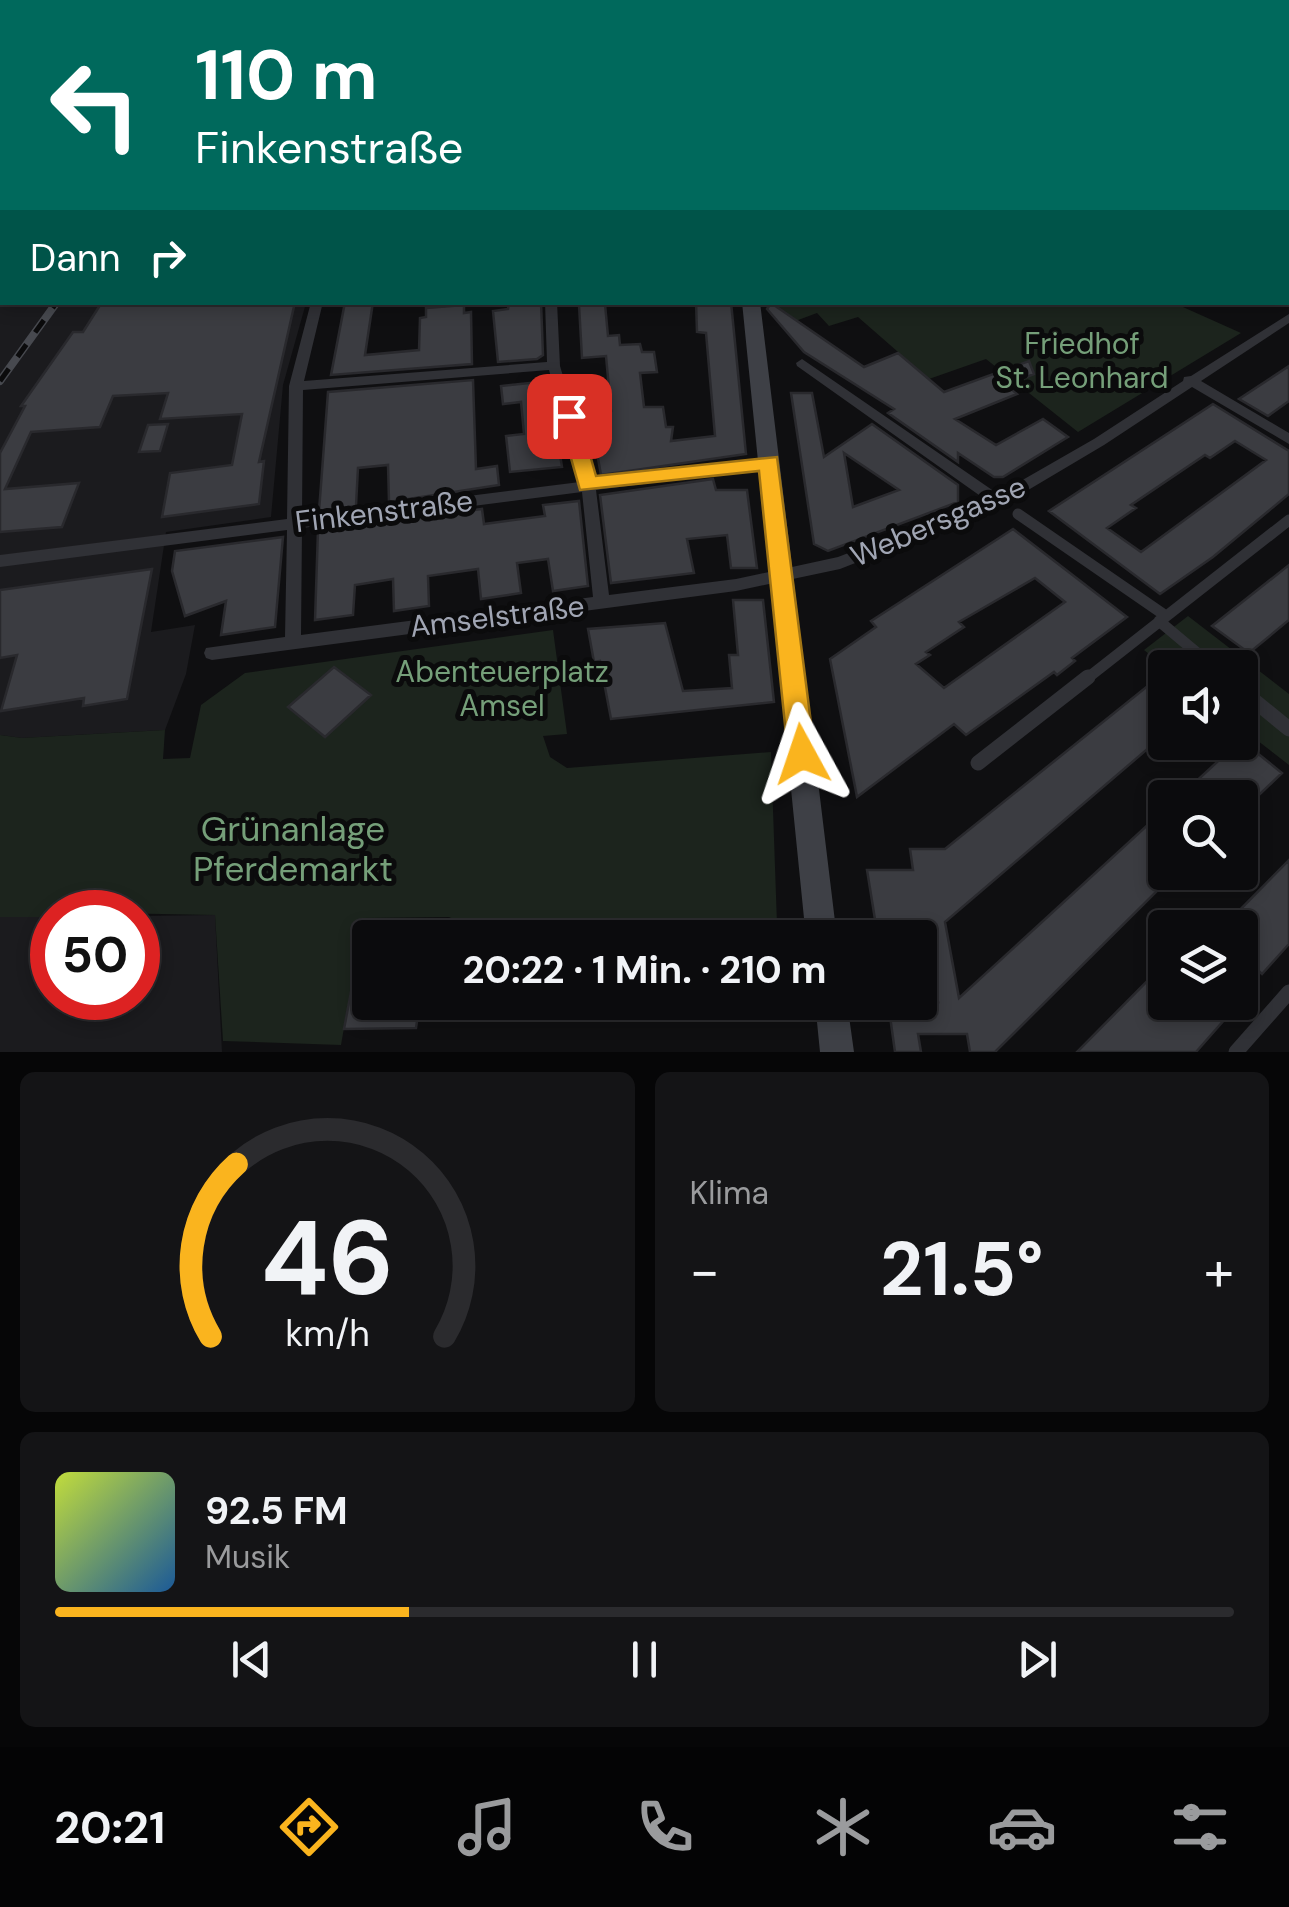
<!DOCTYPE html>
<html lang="de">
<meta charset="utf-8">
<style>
:root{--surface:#0b0b0d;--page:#141416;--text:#f1f3f6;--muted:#9a9b9d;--line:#2b2b2e;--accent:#fab41e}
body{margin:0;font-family:"DM Sans",sans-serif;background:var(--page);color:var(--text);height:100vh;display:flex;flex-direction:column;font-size:38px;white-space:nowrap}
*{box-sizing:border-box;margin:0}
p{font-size:32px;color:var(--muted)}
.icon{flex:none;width:55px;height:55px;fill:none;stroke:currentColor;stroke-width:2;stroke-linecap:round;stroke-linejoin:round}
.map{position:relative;height:1052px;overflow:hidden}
.sheet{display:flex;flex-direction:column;gap:20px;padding:20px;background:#060607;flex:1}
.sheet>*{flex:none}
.hud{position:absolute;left:0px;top:0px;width:1290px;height:305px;box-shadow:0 5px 15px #0003,0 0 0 2px var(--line);background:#00695c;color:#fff;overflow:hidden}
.controls{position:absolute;left:1148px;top:650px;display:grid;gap:20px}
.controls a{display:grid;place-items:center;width:110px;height:110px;border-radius:10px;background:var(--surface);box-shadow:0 5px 15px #0003,0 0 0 2px var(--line);font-size:50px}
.speed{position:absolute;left:30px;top:890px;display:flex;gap:20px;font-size:50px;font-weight:700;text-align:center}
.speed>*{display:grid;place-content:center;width:130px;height:130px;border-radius:50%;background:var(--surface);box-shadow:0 5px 15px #0003,0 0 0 2px var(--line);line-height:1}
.speed .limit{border:15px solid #d22;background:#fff;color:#111}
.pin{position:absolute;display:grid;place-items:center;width:85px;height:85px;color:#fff;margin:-42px;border-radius:20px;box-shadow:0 5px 15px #0006}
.me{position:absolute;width:110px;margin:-55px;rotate:355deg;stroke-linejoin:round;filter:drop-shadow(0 0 8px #0008)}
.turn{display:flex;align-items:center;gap:35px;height:210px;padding:0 30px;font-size:45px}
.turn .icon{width:130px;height:130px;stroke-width:2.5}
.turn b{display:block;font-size:70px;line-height:85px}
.then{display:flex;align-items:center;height:95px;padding:0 30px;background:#0003;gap:20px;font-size:38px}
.big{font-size:75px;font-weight:700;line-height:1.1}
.sheet .tile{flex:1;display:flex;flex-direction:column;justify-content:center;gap:15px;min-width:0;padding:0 35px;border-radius:15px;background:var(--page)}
.sheet .dial{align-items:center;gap:0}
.dial svg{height:260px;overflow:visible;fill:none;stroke:var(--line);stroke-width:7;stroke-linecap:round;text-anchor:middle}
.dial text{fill:var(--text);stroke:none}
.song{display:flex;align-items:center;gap:30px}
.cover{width:120px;height:120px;border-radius:15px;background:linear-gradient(135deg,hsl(70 70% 55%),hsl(210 70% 35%))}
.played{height:10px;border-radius:5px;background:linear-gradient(90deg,var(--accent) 30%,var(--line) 30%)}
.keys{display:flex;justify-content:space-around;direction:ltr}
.heat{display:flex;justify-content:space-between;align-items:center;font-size:55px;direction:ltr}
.sheet .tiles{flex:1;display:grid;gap:20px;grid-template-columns:1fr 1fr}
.tile:last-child{grid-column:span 2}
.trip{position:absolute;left:352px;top:920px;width:585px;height:100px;border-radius:10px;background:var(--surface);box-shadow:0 5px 15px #0003,0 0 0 2px var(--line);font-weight:700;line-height:100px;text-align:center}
.tabs{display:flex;height:160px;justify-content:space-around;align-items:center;background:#040405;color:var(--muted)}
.tabs .icon{width:70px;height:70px}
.tabs .current{color:var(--accent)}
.tabs b{font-size:45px;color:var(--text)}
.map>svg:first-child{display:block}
.built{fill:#1b1b1e}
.green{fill:#1c241d}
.building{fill:#3b3c41;stroke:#29292d;stroke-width:2.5;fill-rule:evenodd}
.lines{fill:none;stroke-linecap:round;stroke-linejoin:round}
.pedestrian-far2{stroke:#303136;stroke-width:6}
.pedestrian-far1{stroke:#303136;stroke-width:11}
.pedestrian{stroke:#303136;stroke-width:15}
.minor{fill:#303136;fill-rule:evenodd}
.secondary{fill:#3e4046;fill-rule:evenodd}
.rail-casing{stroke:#47494f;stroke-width:8}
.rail{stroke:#0b0b0c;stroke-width:5;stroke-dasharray:15;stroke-linecap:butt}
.route{fill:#fab41e;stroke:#a27514;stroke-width:2.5}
.labels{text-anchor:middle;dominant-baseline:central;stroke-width:10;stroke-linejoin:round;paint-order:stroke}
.park-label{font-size:30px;fill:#759f79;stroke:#0b0b0c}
.street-label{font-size:30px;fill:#a0a5b3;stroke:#0b0b0c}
.near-park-label{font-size:35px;fill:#759f79;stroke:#0b0b0c}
</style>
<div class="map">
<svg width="1289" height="1052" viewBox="0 0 1289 1052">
<rect width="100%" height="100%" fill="#0f0f11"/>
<path class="built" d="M0,218l2,84 304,1 -23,82 -12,132 -105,15 -15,100 44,-7 -9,49 -21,56 -143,8 -22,-3z
M215,915l7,137h-222v-135h52v81h86v-82z"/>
<path class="green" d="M772,303h402l67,30 -163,99 -92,-73 -57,20 -71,-62 -29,9 -12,-13 -35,13z
M1188,616l101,78v71l-49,-38v-59l-75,-1 -21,-17z
M553,630l14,104 -24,2 7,21 17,11 204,-16 6,172 -310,1 -18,-8 -86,1 -22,127 -118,-4 -8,-126 -163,-3v5h-52v-182l22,3 143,-8 -2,29 27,-1 11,-53 44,-32z"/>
<path class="building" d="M102,302h193l-36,160 5,-1 -5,43 -97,13 8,-44 62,-8 10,-51 -82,5 8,-26 -55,3 -13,31 -69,5 -26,57 74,-6 -17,44 -62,5v-79l25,-47h-4l52,-74h10z
M345,302h28l-8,53 54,-5 1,-32 6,-1v-9l38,-3v8l7,-1 1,52 -141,11z
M509,302h32l2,53 -6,4 -39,3 -5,-51 15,-2z
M696,302h35l15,152 -145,21 -11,-61 21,-3 -5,-55 -24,2 -3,-53 26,-1 3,32 11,-1 1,10 20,-1 2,8h12l3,20 -17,1 4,34h19l3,20h7l-2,14 44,-5 -9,-103 -9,-1z
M771,303l93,64 34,-14 46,39 85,-31 5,13 -27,11 10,9 -62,25 41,26 47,-26 25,18 -65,40h-9l-36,-24v9l-70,-49 6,-4 -90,-57 -37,-43z
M1289,366v35l-21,15 -29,-17z
M473,380l3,89 21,-3 2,19 -110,17 -1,-37 -30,3 -2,38 -37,5 9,-119z
M548,381l14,86 -52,5 -4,-36 18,-2 -3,-32 -18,2 -2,-18z
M791,393h21l12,64 48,-33 86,61v17l-130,49 -14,-7zM844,453l55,37 -46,17z
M1213,404l76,47v43l-76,63 -53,37 -111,-83zM1235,441l31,19 -125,92 -34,-24 29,-20 -5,-3 74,-50 5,3z
M168,424l-8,27 -21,1 9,-27z
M713,479l3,11h31l10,78h-26l-4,-33 -40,4 7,34 -83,10 -11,-88z
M579,501l9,85 -35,5 -5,-32 -31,4 4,30 -40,6 -3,-30 -50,7 1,30 -35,5 -1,-32 -38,6 -2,30 -38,5 3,-90 164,-21 2,15 61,-8 -2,-11z
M1013,529l114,88 -55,41 3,3 -18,14 -3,-3 -88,63 -12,-11 -97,73 -27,-138 46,-32 -5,-6zM1035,578l30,24 -121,86 -28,-24 14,-9 -4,-3 38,-25 -5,-5z
M283,537l-8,90 -54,8 5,-34 -41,15 -13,-45 3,-20z
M1289,565v55l-40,33 -37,-27z
M152,569l-25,130 -44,7 1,-8 -83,13 16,-56 -17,3v-68z
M733,600h30l11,102 -163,17 -11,-58 -6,1 -6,-33 77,-6 18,68 49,-3 -3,-33h9z
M334,667l37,28 -46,42 -37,-30z
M1165,672v62l-220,188 14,76 206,-189v74l-170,169h-25l-3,-18h-49l3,18h-26l-7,-50h50l-12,-64h-48l-11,-68h46l-3,-21h35z
M1241,740l41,33 -42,40v-15h-62z
M1289,860v84l-27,30 -22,-20v-26h-18z
M1165,963v39h75l-44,50h-119z
M354,976h16v26h50l-4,26 -72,1z"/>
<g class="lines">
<path class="pedestrian-far2" d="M644,0l5,2"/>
<path class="pedestrian-far1" d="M1018,514l148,102
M1159,621l56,47
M1085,680l204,-160"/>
<path class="pedestrian" d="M1240,689l49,40
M978,763l110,-86
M1236,1052l53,-60"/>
<path class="minor" d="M1024,0h12l2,2h-10z
M1289,45v6l-1,1v-6z
M1288,103h1v7l-1,-1z
M1288,193h1v6h-1z
M1288,277h1v7h-1z
M311,302h12l-19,79 243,-19 -2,-60h12l3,64 34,114 175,-22 5,2 2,3 -2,3 -5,2 -173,22 13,105 127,-16 102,-22 148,-57 -189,-134 -1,-3 6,-4 196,135 96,-55 89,-58 1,-4 7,-1 98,-62v9l-88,58 88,52v11l-97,-57 -88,58 -101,60 -163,64 -104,22 -524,69 -6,-2 -2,-5 2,-5 79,-11 2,-107 -287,37v-12l287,-36 2,-133zM549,370l31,112 -278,35 1,-127zM582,492l11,105 -292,38 1,-107z"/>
<path class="secondary" d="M452,0h13l2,2h-13z
M742,302h18l77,636h-31z
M815,1002h32l7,50h-34z"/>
<defs>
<path id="rail" d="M0,381l57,-79"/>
</defs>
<use href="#rail" class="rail-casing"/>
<use href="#rail" class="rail"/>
</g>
<path class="route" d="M569,410l10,6 17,60 181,-19 38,297 -4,9 -9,3 -10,-3 -4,-9 -29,-283 -179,19 -21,-74z"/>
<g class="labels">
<g class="park-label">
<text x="1082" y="343">Friedhof<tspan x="1082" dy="34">St. Leonhard</tspan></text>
<text x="502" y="671">Abenteuerplatz<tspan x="502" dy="34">Amsel</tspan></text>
</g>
<g class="street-label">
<text transform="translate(384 511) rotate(-7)">Finkenstraße</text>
<text transform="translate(938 521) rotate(-23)">Webersgasse</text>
<text transform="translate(497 616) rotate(-7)">Amselstraße</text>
</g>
<g class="near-park-label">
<text x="293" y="829">Grünanlage<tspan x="293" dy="40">Pferdemarkt</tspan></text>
</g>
</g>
</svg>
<div class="controls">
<a><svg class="icon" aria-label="sound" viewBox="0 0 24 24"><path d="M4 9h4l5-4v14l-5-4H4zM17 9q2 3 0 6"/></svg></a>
<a><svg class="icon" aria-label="search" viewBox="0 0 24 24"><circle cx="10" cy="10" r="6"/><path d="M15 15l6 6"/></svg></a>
<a><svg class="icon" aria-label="layers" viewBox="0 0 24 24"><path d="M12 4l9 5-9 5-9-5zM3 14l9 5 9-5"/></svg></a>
</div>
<div class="speed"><div class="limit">50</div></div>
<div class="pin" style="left:569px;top:416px;background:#d93025"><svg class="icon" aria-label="arrive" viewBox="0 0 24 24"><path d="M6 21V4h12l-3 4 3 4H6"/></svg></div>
<svg class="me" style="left:802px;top:754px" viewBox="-20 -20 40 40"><path d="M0-17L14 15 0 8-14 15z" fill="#fab41e" stroke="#fff" stroke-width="4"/></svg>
<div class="trip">20:22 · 1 Min. · 210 m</div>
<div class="hud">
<div class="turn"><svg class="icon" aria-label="left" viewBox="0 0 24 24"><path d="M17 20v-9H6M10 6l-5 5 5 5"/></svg><div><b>110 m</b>Finkenstraße</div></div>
<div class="then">Dann<svg class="icon" aria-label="right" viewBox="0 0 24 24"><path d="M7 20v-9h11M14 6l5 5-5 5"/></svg></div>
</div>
</div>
<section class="sheet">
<div class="tiles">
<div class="tile dial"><svg viewBox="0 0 100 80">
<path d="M14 69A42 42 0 1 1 86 69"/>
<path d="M14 69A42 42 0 0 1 22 16" stroke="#fab41e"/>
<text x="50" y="56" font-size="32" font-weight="700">46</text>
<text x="50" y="72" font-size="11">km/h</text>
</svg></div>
<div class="tile"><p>Klima</p>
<div class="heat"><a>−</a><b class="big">21.5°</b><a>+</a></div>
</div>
<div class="tile">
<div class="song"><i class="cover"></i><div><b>92.5 FM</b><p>Musik</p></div></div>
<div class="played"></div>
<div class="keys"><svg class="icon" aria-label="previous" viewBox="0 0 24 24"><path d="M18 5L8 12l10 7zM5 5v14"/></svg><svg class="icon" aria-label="pause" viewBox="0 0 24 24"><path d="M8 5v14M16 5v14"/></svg><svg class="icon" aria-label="next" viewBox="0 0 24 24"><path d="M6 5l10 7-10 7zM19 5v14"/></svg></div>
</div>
</div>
</section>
<nav class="tabs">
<b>20:21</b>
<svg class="icon current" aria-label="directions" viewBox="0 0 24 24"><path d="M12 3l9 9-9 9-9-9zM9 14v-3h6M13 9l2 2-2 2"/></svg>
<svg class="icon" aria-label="music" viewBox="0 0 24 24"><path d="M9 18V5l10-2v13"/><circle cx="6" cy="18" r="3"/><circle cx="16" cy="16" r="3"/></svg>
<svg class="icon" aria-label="phone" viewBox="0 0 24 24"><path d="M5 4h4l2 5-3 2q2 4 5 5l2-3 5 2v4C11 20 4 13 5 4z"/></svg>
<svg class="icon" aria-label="climate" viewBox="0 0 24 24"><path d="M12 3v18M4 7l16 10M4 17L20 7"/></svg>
<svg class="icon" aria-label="car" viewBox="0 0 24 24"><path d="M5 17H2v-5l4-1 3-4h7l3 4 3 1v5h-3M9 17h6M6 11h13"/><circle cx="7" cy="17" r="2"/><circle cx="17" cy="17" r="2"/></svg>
<svg class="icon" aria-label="filters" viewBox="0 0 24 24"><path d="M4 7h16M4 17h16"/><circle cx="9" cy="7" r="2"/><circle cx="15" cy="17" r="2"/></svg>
</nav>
